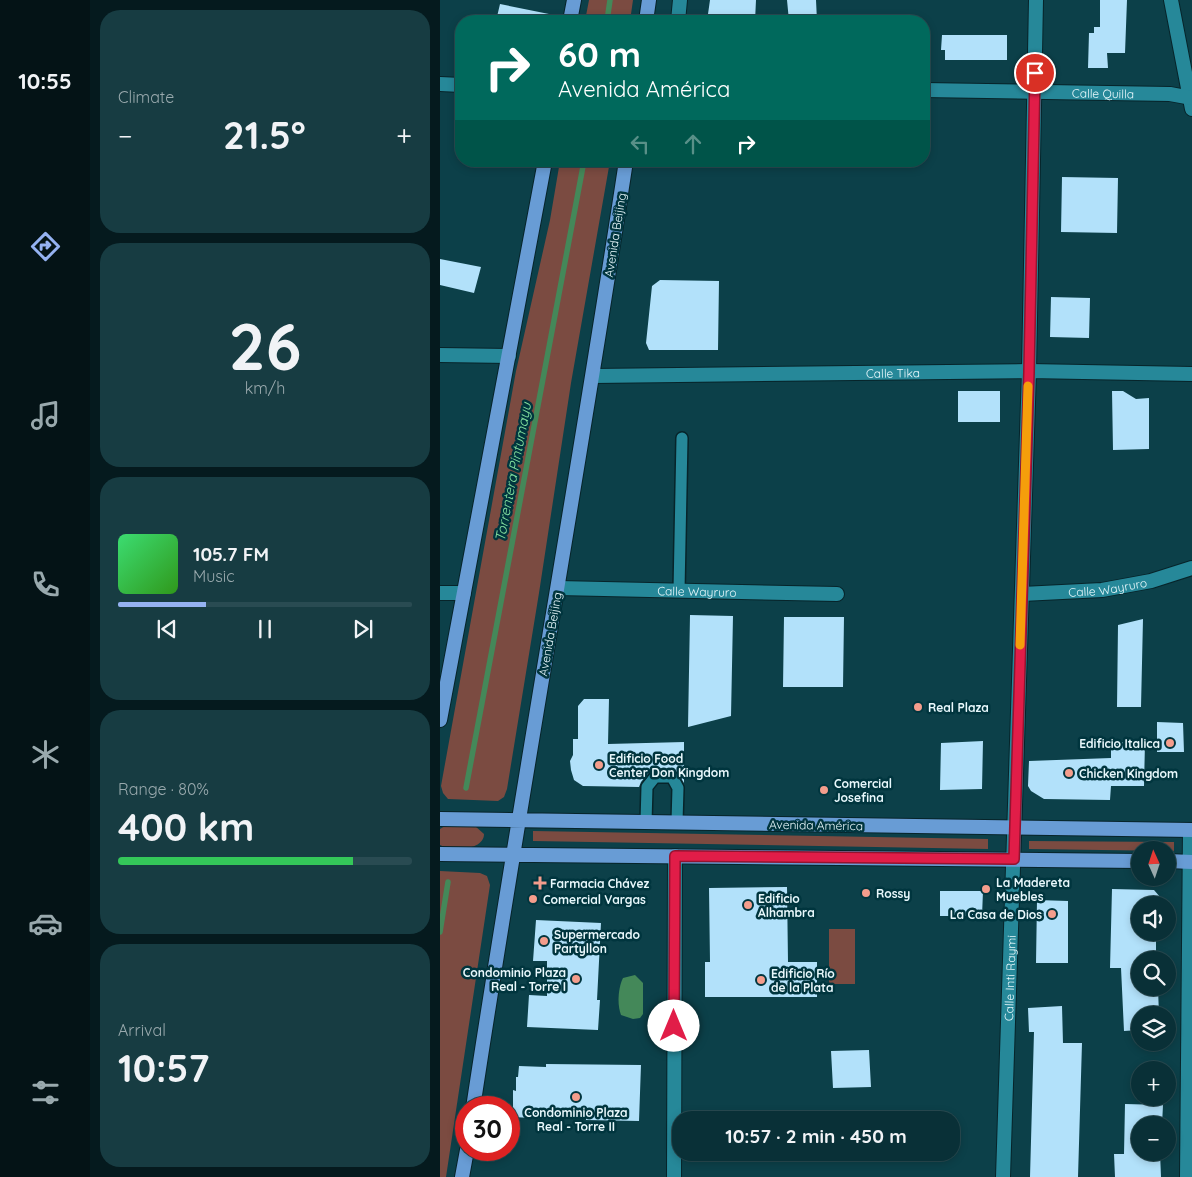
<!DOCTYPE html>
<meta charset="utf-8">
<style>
:root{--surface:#093037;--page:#173c42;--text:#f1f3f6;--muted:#99a9ad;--line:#294b52;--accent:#95b2f1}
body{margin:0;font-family:Quicksand,sans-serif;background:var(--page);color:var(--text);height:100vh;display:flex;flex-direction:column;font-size:19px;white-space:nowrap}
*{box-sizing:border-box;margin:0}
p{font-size:16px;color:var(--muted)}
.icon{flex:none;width:28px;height:28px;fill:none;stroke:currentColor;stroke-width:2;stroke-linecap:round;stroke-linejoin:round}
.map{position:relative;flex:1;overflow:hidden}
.details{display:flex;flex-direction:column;gap:10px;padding:10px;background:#051a1e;width:350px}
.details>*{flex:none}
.guide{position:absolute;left:15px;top:15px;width:475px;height:152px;border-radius:20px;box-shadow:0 2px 8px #0003,0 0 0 1px var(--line);background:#00695c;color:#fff;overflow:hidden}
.needle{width:32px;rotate:357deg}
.tools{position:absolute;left:691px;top:841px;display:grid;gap:10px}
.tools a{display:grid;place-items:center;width:45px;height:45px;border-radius:50%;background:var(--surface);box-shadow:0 2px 8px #0003,0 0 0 1px var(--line);font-size:25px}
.speed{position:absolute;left:15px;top:1096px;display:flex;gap:10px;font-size:25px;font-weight:700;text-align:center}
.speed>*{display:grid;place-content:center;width:65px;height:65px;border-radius:50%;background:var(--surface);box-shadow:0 2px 8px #0003,0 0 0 1px var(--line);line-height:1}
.speed .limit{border:8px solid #d22;background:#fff;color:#111}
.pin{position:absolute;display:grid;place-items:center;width:42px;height:42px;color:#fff;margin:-21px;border:2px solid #fff;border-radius:50%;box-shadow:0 1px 5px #0007}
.me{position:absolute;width:55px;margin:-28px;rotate:0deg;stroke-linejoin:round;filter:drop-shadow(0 0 4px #0008)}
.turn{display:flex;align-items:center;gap:18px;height:105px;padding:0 20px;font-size:22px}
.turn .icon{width:65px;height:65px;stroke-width:2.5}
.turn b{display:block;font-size:35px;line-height:42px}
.lanes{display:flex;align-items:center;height:48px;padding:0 20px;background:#0003;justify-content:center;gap:25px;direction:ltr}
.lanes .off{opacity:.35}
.big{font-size:38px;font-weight:700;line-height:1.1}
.details .widget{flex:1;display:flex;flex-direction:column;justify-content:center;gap:8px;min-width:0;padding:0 18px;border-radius:20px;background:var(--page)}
.details .dial{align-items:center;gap:0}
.dial b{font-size:65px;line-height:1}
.song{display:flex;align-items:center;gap:15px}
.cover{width:60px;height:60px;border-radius:8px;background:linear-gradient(135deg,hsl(140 70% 55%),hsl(110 70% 35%))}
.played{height:5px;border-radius:2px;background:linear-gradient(90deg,var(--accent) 30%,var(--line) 30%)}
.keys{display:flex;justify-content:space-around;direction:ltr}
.heat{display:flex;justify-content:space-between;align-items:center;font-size:28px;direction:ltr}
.charge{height:8px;border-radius:4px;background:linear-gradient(90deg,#34c759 80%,var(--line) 0)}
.trip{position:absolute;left:232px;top:1111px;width:288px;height:50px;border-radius:20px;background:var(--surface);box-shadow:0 2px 8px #0003,0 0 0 1px var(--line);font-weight:700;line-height:50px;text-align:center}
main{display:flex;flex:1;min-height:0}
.dock{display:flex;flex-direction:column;width:90px;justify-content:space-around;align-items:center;background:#041316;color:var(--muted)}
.dock .icon{width:35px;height:35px}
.dock .selected{color:var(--accent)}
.dock b{font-size:22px;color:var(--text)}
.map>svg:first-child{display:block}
.green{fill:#7b4b41}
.water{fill:#448859}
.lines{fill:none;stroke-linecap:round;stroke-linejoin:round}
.stream{stroke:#448859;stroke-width:5.5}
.building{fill:#b2e1fa}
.service-casing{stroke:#07242a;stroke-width:14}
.minor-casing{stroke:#07242a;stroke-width:16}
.primary-casing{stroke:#07242a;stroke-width:16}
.service{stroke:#268899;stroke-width:11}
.minor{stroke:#268899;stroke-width:14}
.primary{stroke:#689cd5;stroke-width:14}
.route-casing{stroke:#92132f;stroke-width:12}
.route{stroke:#e11d48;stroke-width:9}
.slow{stroke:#f59e0b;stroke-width:9}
.poi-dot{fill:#f49d8c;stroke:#00353e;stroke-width:2}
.labels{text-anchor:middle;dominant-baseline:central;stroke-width:5;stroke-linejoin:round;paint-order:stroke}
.street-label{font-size:12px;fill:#e8f8fc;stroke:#00353e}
.poi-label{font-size:12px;font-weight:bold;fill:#e8f8fc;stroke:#00353e;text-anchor:start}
.water-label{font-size:14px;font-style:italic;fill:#86e4a1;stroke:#00353e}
</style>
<main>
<nav class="dock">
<b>10:55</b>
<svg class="icon selected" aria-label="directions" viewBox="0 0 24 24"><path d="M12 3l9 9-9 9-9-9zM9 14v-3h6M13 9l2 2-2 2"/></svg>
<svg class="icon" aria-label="music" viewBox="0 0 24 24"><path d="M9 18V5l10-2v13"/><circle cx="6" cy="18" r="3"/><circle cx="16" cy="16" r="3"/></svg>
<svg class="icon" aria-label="phone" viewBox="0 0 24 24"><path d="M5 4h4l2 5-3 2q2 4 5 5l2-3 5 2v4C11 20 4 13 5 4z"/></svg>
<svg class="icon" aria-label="climate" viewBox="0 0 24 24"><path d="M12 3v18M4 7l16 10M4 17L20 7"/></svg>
<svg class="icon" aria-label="car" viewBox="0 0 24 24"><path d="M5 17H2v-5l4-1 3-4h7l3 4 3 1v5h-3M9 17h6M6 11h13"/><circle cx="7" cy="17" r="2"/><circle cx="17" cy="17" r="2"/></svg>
<svg class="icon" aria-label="filters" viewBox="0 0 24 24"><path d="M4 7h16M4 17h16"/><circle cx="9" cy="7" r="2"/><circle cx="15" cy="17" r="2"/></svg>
</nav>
<section class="details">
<div class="widget"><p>Climate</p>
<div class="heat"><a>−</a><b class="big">21.5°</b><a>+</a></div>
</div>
<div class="widget dial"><b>26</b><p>km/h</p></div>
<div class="widget">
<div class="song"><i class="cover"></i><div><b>105.7 FM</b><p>Music</p></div></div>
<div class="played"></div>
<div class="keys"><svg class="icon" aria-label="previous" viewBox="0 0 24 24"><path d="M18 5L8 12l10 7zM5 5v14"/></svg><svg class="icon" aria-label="pause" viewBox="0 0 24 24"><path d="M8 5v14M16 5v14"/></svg><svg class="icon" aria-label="next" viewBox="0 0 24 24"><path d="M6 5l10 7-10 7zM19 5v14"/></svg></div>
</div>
<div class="widget"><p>Range · 80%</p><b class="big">400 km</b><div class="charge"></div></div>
<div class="widget"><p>Arrival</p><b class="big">10:57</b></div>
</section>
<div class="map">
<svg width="752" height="1177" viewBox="0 0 752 1177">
<rect width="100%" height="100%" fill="#0c4049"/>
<path class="green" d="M149,0h44l-3,21h-45z
M120,161h50l-39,222 -32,210 -32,196 -3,8 -6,4 -50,-2 -5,-6 -2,-7 75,-415 34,-151z
M5,826h30l9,8c0,17 -33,17 -44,11v-16z
M93,831l455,8v10l-455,-8z
M589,841l145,1v9l-145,-2z
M0,871l40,2 7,3 3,9 -44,292h-6z
M389,929h26v55h-26z"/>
<path class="water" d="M195,975l8,8v31l-3,4 -7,1 -12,-4c-4,-10 -3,-27 2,-37z"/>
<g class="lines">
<path class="stream" d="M167,21l3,-21
M26,788l118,-627
M0,932l8,-50"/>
</g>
<path class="building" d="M270,0h46l-1,21h-48z
M347,0h29l1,21h-28z
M660,0h27l-2,53h-18l1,15h-20l1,-35h5v-6h6z
M60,4l49,10 -1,7h-52z
M502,35h65v25h-62v-10h-4z
M622,177l56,1 -1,55 -56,-1z
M0,259l41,8 -7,26 -34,-8z
M220,280l59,1 -1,69h-69l-3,-7 6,-57z
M611,297l39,1 -1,40 -39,-1z
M518,391h42v31h-42z
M672,391h11l13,8 13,-1v51l-36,1z
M250,615l43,1 -2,100 -43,11z
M344,617h60l-1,70h-60z
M703,619l-2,88h-24l1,-82z
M144,699h25l-1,45 76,-2v41l-6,-10 -6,-3h-21l-10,12 -2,5 -56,-1 -9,-6 -3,-10 -1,-9 3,-6v-16h5v-33z
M717,722l26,1 1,29h-27z
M543,741l-1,48 -42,1 1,-47z
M671,742h34l-1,44h-33l-1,14 -66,-1 -13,-8 -3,-5 1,-25 82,-3z
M347,887l1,75h29v35h-112v-35h5l-1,-74z
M672,889l42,1 13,15h-27v27h16v28h-16v28h18l1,27h-19v15l-16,1 -3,-63h-11z
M500,891h43l-1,25h-42z
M597,900l31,1v62h-32z
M96,920l65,3 -4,77h3l-2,30 -71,-3 2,-32 18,1v-35h-14z
M622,1006l1,37h19l-4,134h-48l4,-145h-5l-1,-24z
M429,1050l2,37 -38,1 -2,-37z
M106,1064l95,1 -2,56 -53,-1v-5l-35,-1v5l-38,-2v-27l3,1v-14h2l1,-11 27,1z
M685,1104l38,1 -1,20h-22v27h20l1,25h-46l-1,-23h10z"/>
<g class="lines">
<defs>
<path id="service" d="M239,591l3,-153
M206,822l1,-35 8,-10h17l6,11 -1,34"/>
<g id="minor">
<path d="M731,0l21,109"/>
<path d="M238,21l2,-21"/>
<path d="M0,84l21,1"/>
<path id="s1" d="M484,90l246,4 22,4"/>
<path d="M0,355l69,1"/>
<path id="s2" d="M153,376l436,-5 163,3"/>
<path id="s3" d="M118,588l279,6"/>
<path d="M0,593h24"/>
<path id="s4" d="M582,594l80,-4 49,-9 41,-13"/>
<path d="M234,1177l1,-321"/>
<path id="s5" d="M563,1177l26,-806 7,-371"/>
<path d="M747,1177l3,-347"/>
</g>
<path id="primary" d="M130,21l4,-21
M206,21l3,-21
M0,720l105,-559
M0,819l752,11
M0,854l700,7
M728,861l24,1
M33,1108c48,-316 105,-631 153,-947
M22,1177l5,-27"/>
</defs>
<use href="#service" class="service-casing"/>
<use href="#minor" class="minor-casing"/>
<use href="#primary" class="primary-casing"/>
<use href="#service" class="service"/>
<use href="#minor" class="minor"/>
<use href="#primary" class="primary"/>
</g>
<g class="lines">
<defs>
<path id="route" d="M234,1026l1,-170 339,3 15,-487 6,-299"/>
</defs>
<use href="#route" class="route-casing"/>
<use href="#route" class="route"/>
<path class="slow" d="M580,645l8,-259"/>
</g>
<g class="poi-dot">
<circle cx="478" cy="707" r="5"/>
<circle cx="730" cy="743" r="5"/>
<circle cx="159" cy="765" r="5"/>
<circle cx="629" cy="773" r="5"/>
<circle cx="384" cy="790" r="5"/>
<path d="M97.5 875.5h5v5h5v5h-5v5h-5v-5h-5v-5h5z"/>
<circle cx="546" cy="889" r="5"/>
<circle cx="426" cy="893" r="5"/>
<circle cx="93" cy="899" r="5"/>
<circle cx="308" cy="905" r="5"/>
<circle cx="612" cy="914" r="5"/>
<circle cx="104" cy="941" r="5"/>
<circle cx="136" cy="979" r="5"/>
<circle cx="321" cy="980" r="5"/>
<circle cx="136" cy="1097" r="5"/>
</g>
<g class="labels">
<g class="street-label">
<text stroke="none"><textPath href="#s1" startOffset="179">Calle Quilla</textPath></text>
<text transform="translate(175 235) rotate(-81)">Avenida Beijing</text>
<text stroke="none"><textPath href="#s2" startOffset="300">Calle Tika</textPath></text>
<text stroke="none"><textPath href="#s4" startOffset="86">Calle Wayruro</textPath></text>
<text stroke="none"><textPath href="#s3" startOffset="139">Calle Wayruro</textPath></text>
<text transform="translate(110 634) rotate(-80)">Avenida Beijing</text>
<text transform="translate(376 825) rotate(1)">Avenida América</text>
<text stroke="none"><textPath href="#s5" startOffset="199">Calle Inti Raymi</textPath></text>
</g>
<g class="poi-label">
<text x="488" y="707">Real Plaza</text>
<text x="720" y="743" text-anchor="end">Edificio Italica</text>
<text x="169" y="758">Edificio Food<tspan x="169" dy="14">Center Don Kingdom</tspan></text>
<text x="639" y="773">Chicken Kingdom</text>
<text x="394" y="783">Comercial<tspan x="394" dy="14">Josefina</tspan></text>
<text x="556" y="882">La Madereta<tspan x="556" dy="14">Muebles</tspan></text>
<text x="110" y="883">Farmacia Chávez</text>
<text x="436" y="893">Rossy</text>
<text x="318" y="898">Edificio<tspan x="318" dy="14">Alhambra</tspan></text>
<text x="103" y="899">Comercial Vargas</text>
<text x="602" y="914" text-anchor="end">La Casa de Dios</text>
<text x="114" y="934">Supermercado<tspan x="114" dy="14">Partyllon</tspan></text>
<text x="126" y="972" text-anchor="end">Condominio Plaza<tspan x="126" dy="14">Real - Torre I</tspan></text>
<text x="331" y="973">Edificio Río<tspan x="331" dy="14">de la Plata</tspan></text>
<text x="136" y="1112" text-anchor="middle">Condominio Plaza<tspan x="136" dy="14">Real - Torre II</tspan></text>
</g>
<g class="water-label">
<text transform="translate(73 472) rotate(-79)">Torrentera Pintumayu</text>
</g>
</g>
</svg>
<div class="tools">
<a><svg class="needle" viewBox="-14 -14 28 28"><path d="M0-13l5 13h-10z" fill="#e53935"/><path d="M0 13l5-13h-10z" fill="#99a9ad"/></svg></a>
<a><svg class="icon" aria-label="sound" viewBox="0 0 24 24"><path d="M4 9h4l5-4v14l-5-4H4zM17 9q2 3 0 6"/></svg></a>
<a><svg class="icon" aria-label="search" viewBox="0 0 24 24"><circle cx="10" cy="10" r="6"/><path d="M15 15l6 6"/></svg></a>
<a><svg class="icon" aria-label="layers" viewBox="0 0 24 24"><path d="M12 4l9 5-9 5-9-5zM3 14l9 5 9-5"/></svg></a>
<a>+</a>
<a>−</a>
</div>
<div class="speed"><div class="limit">30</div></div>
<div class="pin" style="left:595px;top:73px;background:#d93025"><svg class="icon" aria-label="arrive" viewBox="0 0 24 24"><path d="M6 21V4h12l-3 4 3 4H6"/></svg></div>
<svg class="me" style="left:234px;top:1026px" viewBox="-20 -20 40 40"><circle r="19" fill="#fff"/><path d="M0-13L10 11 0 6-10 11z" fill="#e11d48"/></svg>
<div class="trip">10:57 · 2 min · 450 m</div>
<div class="guide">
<div class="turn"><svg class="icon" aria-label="right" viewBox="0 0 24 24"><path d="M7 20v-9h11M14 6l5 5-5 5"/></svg><div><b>60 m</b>Avenida América</div></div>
<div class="lanes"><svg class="icon off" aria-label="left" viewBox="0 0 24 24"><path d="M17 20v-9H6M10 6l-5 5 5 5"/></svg><svg class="icon off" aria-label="ahead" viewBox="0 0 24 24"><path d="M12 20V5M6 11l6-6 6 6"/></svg><svg class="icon" aria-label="right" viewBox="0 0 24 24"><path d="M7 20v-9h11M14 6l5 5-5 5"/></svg></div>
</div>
</div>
</main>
